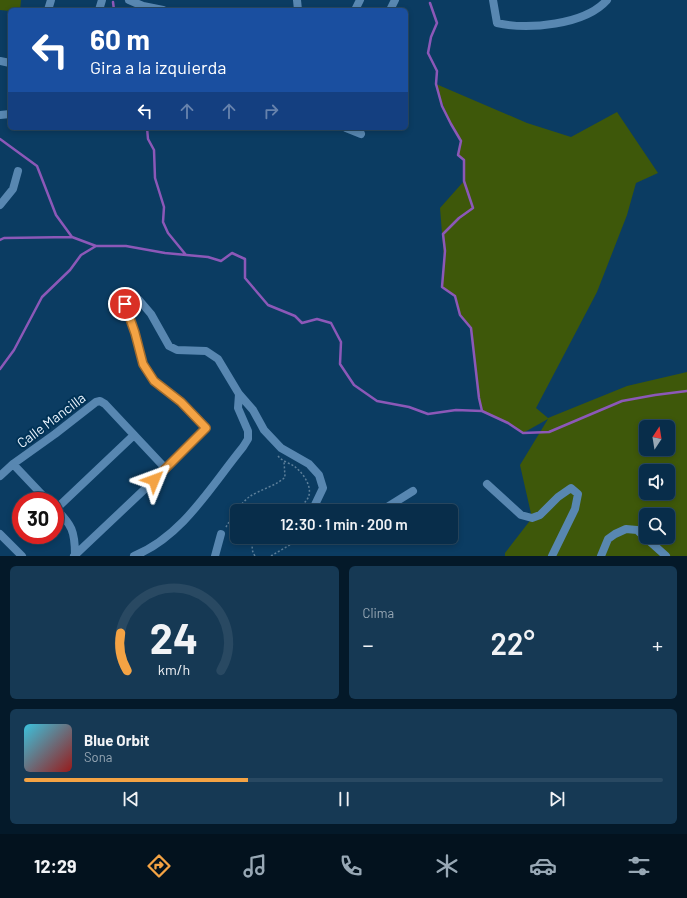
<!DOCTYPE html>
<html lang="es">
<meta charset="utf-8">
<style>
:root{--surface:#082d4a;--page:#163954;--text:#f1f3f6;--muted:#98a8b5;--line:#294962;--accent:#f4a344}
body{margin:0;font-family:Barlow,sans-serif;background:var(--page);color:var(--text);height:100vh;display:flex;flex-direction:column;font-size:15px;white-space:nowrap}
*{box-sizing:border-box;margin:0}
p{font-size:13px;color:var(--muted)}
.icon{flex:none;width:22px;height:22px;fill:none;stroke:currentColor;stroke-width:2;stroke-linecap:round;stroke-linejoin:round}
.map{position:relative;height:556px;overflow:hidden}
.details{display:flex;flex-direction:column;gap:10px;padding:10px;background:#041929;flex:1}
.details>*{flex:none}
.banner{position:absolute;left:8px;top:8px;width:400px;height:122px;border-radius:6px;box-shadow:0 2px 6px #0003,0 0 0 1px var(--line);background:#1a4fa0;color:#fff;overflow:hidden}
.needle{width:26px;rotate:12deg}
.buttons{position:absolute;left:639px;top:420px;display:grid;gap:8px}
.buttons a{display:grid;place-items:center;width:36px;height:36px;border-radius:6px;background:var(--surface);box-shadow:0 2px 6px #0003,0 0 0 1px var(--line);font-size:20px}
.speed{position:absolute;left:12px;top:492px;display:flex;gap:8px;font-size:20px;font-weight:700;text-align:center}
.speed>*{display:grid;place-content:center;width:52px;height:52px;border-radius:50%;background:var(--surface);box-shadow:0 2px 6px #0003,0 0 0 1px var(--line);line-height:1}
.speed .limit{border:6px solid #d22;background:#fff;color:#111}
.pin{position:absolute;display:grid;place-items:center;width:34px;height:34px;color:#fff;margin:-17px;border:2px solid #fff;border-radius:50%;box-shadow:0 1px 4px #0007}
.me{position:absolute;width:44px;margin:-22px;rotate:46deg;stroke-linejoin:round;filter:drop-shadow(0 0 3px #0008)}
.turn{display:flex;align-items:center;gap:14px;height:84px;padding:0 16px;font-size:18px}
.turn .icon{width:52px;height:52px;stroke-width:2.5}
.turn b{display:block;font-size:28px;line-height:34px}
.lanes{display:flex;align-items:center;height:38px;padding:0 16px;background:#0003;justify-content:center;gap:20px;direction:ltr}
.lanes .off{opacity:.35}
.big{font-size:30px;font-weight:600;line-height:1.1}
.details .tile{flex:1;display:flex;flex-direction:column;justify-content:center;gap:6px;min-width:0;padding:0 14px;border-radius:6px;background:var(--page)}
.details .dial{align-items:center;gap:0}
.dial svg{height:104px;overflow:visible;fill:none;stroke:var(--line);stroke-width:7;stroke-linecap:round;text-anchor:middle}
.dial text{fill:var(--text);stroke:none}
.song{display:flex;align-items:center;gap:12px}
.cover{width:48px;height:48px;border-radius:6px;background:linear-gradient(135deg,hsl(190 70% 55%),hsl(0 70% 35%))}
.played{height:4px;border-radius:2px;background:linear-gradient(90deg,var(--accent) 35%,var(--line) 35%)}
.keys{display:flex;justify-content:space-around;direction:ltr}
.heat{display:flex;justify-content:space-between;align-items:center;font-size:22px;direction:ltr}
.details .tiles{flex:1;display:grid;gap:10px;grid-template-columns:1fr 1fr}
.tile:last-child{grid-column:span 2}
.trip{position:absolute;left:230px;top:504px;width:228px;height:40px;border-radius:6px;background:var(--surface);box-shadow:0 2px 6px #0003,0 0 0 1px var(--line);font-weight:600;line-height:40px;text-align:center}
.tabs{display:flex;height:64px;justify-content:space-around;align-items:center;background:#03121e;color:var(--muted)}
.tabs .icon{width:28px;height:28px}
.tabs .active{color:var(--accent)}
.tabs b{font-size:18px;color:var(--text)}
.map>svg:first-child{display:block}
.green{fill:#3e580a;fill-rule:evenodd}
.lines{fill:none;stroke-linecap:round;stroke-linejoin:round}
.stream{stroke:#8c58b8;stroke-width:2.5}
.path{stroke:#5c7f9a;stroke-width:1.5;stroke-dasharray:2 2;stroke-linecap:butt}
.minor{stroke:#5887b1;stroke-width:8}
.route-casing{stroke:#9f6a2c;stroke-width:10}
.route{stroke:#f4a344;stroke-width:7}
.labels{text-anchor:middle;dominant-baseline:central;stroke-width:4;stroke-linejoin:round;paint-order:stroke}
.street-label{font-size:14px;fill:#eaf4fe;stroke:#003256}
</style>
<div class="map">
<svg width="687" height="556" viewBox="0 0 687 556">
<rect width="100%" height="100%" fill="#0b3c62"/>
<path class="green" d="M0,0h21l-1,10 -10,1 -10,-1z
M436,84l91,39 44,14 46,-25 41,61 -22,10 -9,32 -30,77 -61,116 12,10 79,-32 60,-14v184h-182v-3l27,-35 -12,-53 28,-46 -25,14 -15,-10 -26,-12 -3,-13 -8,-70 -11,-13 -5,-19 -13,-9 2,-29 -4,-50 24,-27v-21l-6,-5 3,-14c-12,-20 -18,-34 -25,-57zM646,427h22v22h-22zM646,471h22v22h-22zM646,515h22v22h-22z"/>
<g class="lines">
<path class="stream" d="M113,2l1,8
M430,3l7,20 -6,14 -3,16 9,18 -1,13 6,22 9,18 10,17 -3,14 6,5v21l9,27 -14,10 -16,16 2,17 -3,36 13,9 5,19 11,13 8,70 3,13
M147,128l1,11 6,11 1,28 9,29 -1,15 5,11 18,22
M0,139l37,27 19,49 16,22 24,9
M0,240l4,-2 68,-1
M0,369l14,-19 28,-53 28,-27 11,-15 15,-9h30l39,7 43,4 13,4 11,-8 13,6v19l23,27 27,11 7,7 15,-4 14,4 10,19 -1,22 14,21 23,16 32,6 19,7 28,-4 26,1 26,12 15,10 26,-1 73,-31 33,-6 32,-4"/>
<path class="path" d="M278,456c4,5 11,7 16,10 12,9 24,29 7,39 -4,3 -10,4 -15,6
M226,527c6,-10 13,-22 23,-30 10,-7 29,-12 36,-20l-1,-16
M255,556c-5,-8 -3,-12 3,-19
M271,556l29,-17"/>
<path class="minor" d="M129,0l14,6 20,4
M297,0l1,10
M493,0l4,23c31,7 88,2 110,-23
M48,10l3,-10
M99,10l3,-10
M355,10l5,-10
M390,10l5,-10
M0,61l10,2
M0,115l10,-1
M346,128l15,6
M0,205l13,-16 5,-18
M239,394l14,16 11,20 17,18 28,16 10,11 4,13 -11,23
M13,464l35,37
M0,476l13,-12 42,-30 41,-32 4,-1 5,3 61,65
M487,484l34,31 11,3 8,-3 18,-18 13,-9 7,6 -3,15 -23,47
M55,508c17,17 20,23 20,47
M56,509l78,-74
M381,511l32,-20
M0,534l22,22
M308,537l20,4 8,-4
M74,556l92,-87 40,-41 -25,-26 -27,-21 -11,-17 -8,-31 -10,-29 6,-6 8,2 12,14 18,32 8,4 29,1 12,8 21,35 -1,14 10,23v8l-5,8c-32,39 -60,89 -109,109
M215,556l6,-22
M601,556l7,-17 7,-5 11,-5 11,1 29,26"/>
</g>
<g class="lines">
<defs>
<path id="route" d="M125,304l10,29 8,31 11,17 27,21 25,26 -52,52"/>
</defs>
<use href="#route" class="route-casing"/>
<use href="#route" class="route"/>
</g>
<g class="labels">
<g class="street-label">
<text transform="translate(51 420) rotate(-37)">Calle Mancilla</text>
</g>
</g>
</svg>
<div class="buttons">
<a><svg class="needle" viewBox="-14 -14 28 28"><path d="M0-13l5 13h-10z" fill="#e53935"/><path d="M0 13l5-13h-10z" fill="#98a8b5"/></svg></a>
<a><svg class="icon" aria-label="sound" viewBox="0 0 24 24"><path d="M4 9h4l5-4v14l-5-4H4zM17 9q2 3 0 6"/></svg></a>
<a><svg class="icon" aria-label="search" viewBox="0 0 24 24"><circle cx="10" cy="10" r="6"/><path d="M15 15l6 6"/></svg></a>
</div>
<div class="speed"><div class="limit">30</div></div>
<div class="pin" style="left:125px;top:304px;background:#d93025"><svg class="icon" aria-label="arrive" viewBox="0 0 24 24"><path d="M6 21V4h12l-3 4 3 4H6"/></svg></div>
<svg class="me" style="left:154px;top:480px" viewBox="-20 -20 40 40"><path d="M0-17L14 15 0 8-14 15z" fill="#f4a344" stroke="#fff" stroke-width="4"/></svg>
<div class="trip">12:30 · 1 min · 200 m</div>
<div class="banner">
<div class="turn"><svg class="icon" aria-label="left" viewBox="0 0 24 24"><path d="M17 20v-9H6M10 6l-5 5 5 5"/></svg><div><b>60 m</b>Gira a la izquierda</div></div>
<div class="lanes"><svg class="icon" aria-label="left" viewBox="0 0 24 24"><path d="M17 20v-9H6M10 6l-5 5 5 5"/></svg><svg class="icon off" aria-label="ahead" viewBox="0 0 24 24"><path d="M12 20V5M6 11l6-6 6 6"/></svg><svg class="icon off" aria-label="ahead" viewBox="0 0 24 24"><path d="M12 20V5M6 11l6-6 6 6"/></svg><svg class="icon off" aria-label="right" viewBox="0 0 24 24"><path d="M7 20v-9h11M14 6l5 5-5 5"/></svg></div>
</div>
</div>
<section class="details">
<div class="tiles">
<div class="tile dial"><svg viewBox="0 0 100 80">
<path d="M14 69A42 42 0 1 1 86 69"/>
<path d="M14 69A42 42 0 0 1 9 40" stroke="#f4a344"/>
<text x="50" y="56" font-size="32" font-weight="700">24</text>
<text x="50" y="72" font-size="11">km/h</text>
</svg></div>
<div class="tile"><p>Clima</p>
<div class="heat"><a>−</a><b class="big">22°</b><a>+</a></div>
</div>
<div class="tile">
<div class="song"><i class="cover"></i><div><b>Blue Orbit</b><p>Sona</p></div></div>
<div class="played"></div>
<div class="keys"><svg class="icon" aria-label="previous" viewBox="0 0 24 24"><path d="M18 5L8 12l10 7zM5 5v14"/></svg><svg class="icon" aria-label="pause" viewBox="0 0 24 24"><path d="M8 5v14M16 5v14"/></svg><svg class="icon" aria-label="next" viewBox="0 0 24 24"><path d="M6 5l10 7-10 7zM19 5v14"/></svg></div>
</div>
</div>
</section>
<nav class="tabs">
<b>12:29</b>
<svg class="icon active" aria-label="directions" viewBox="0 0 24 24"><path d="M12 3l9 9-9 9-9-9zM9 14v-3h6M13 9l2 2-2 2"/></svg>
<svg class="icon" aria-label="music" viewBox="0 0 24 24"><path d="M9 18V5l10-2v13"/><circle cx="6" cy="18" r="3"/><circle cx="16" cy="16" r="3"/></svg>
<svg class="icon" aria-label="phone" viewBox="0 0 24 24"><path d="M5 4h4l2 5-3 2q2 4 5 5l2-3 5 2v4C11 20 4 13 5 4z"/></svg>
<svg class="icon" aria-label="climate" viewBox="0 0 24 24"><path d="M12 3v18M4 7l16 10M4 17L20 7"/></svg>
<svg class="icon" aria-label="car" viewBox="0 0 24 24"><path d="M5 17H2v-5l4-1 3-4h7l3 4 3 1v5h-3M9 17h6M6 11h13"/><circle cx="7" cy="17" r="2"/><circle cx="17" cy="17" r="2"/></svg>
<svg class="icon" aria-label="filters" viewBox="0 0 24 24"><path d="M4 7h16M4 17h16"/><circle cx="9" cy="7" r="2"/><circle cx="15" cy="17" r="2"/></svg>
</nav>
